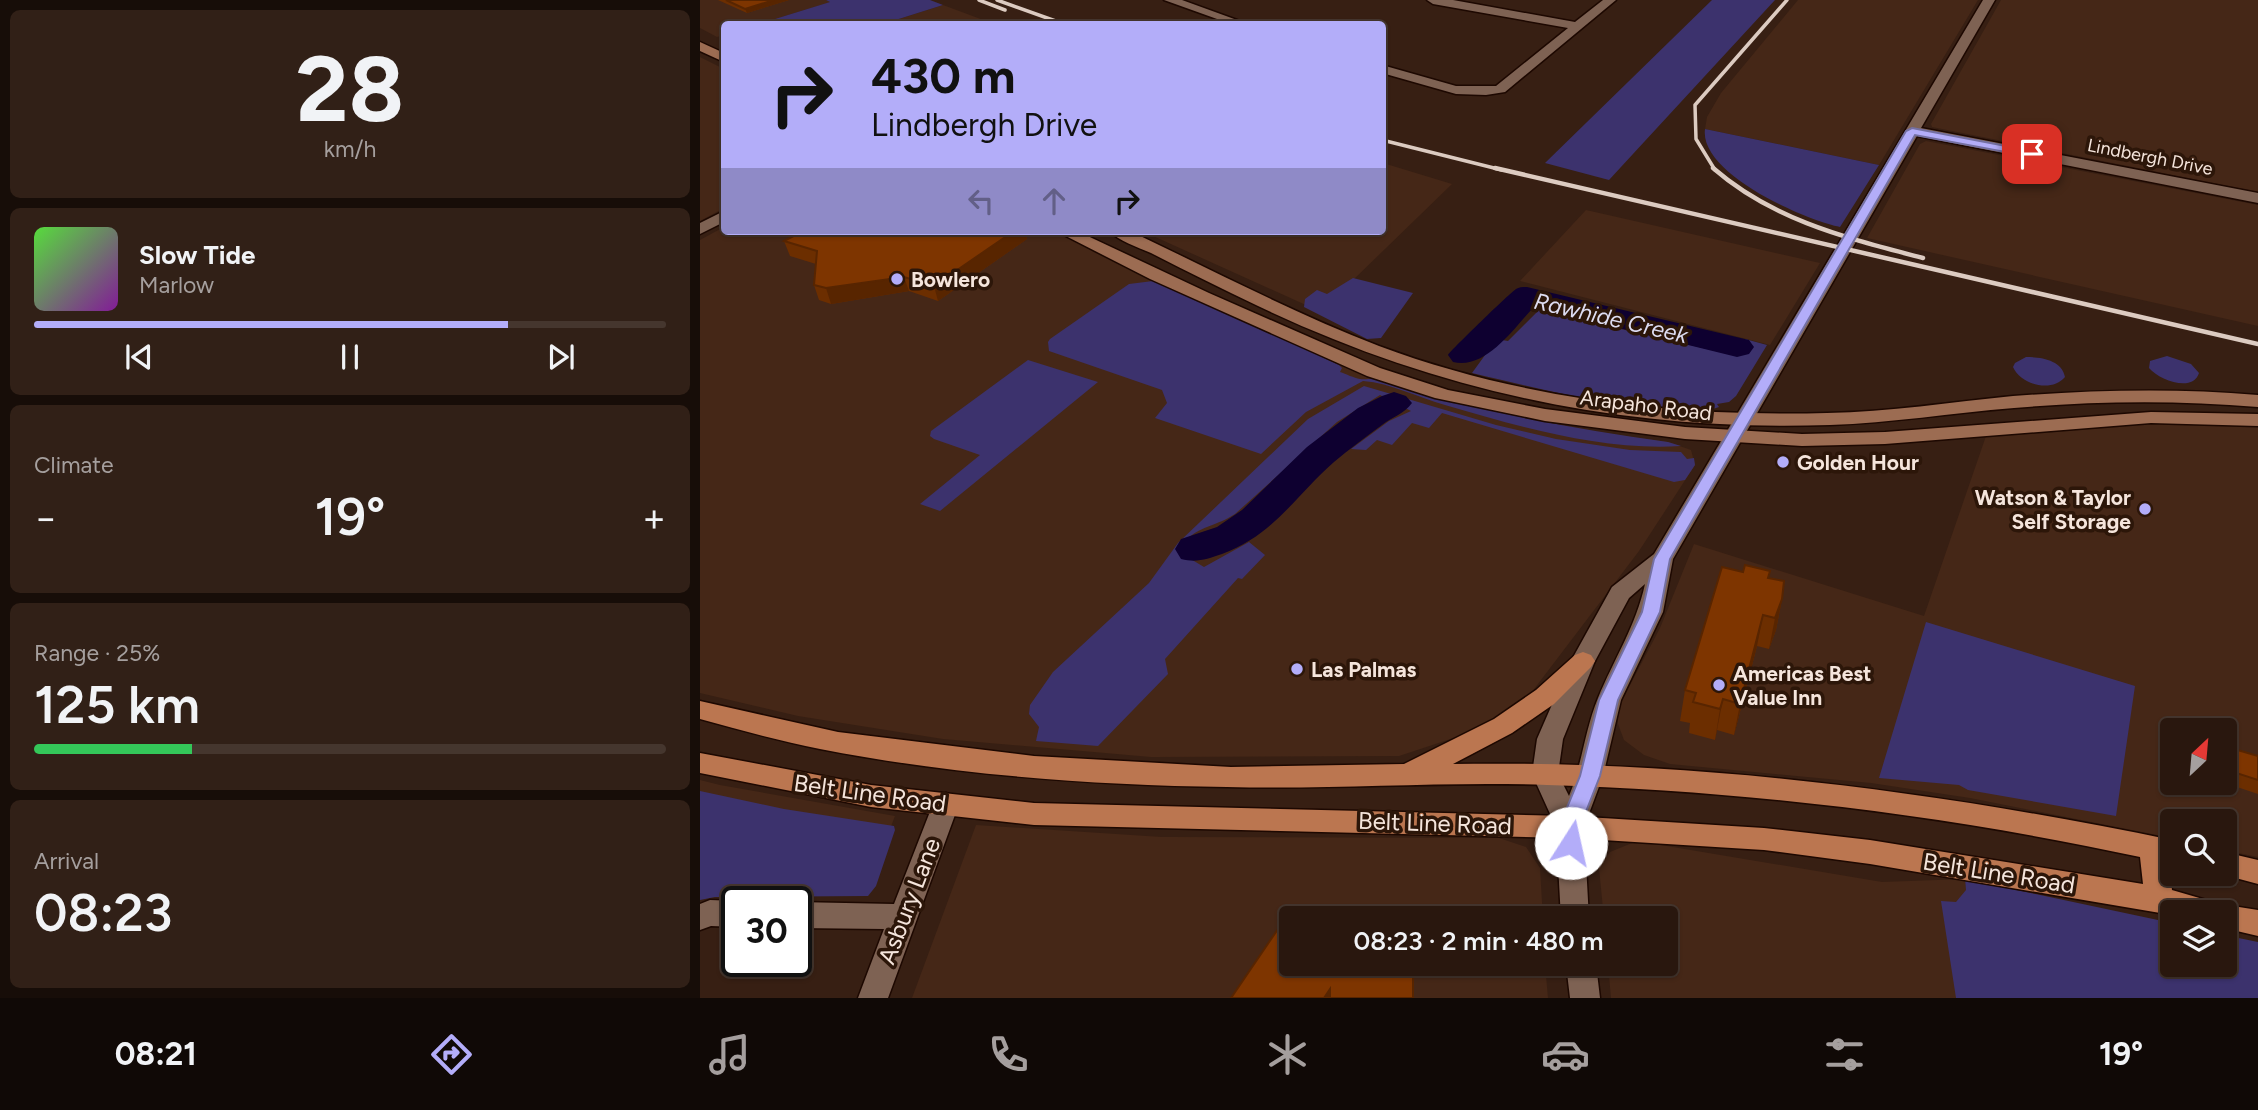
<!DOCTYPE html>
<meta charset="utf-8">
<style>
:root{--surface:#29170e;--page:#312017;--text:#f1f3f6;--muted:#a59f9e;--line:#45362e;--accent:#b3adf9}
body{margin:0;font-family:Figtree,sans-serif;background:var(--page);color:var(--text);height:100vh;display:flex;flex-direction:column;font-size:26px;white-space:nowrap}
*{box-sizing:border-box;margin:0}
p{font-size:23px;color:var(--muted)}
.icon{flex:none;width:38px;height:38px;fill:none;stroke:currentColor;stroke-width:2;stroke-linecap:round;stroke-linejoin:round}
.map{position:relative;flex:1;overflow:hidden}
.drawer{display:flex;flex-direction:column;gap:10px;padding:10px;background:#170d08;width:700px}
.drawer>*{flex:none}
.hud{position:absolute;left:21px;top:21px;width:665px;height:214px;border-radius:7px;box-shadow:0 2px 5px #0004,0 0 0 2px var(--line);background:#b3adf9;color:#111;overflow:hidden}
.needle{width:46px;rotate:26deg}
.buttons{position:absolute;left:1460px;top:718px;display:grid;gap:14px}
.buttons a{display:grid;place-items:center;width:77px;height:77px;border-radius:7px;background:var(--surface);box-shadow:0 2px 5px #0004,0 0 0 2px var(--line);font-size:35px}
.speed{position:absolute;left:21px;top:886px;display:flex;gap:14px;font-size:35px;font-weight:700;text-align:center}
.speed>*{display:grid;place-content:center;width:91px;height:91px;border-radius:50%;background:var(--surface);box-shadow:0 2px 5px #0004,0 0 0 2px var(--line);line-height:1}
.speed .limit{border:4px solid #111;border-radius:10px;background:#fff;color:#111}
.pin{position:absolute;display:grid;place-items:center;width:60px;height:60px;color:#fff;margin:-30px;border-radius:14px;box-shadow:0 4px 10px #0006}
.me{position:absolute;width:77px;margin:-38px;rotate:10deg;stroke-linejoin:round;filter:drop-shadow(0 0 5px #0008)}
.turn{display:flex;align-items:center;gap:24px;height:147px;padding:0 35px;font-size:32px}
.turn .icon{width:91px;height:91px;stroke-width:2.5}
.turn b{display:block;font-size:49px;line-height:60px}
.lanes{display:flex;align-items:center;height:66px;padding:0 35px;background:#0003;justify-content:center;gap:35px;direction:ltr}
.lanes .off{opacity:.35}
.big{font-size:52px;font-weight:600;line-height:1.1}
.drawer .card{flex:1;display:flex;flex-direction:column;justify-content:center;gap:10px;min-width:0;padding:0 24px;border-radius:10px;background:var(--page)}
.drawer .dial{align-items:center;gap:0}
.dial b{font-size:91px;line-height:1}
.song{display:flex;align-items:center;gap:21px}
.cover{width:84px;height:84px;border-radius:10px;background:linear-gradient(135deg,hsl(110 70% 55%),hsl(290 70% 35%))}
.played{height:7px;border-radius:4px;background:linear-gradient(90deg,var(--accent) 75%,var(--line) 75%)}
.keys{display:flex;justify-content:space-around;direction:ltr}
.heat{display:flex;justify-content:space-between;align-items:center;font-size:38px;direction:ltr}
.charge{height:10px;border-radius:5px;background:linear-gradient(90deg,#34c759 25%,var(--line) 0)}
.trip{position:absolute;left:579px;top:906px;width:399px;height:70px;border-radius:7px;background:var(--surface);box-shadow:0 2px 5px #0004,0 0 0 2px var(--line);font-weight:600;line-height:70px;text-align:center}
.tab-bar{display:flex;height:112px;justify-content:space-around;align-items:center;background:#100906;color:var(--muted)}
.tab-bar .icon{width:49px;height:49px}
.tab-bar .current{color:var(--accent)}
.tab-bar b{font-size:32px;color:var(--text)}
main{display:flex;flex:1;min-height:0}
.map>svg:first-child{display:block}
.built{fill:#452717;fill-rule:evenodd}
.green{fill:#3c326d}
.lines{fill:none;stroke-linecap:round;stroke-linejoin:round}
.river{fill:#0e0030;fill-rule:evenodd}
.minor-casing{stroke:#1d0801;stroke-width:3}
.secondary-casing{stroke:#1d0801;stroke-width:3}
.primary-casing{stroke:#1d0801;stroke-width:3}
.minor{fill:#7e6253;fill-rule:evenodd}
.secondary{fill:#9c6c52;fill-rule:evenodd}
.primary{fill:#bb7650;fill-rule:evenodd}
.rail-far1{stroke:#dccbc1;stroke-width:3.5}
.rail{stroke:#dccbc1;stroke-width:4.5}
.wall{fill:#6c2e00}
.shaded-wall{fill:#582500}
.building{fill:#7e3500;stroke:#582500;stroke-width:2}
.route{fill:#b3adf9;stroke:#7470a2;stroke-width:2}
.poi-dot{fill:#b3adf9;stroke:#2c1609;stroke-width:2.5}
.labels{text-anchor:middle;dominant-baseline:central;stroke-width:7;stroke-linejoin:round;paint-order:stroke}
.far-street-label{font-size:18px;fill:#f5e5dc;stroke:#2c1609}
.poi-label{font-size:21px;font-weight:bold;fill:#f5e5dc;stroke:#2c1609;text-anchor:start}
.street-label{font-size:21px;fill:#f5e5dc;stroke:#2c1609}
.water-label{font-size:23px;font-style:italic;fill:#dddcf1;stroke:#2c1609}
.near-street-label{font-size:24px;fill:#f5e5dc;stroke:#2c1609}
</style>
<main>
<section class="drawer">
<div class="card dial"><b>28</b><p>km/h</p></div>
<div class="card">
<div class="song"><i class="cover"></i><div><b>Slow Tide</b><p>Marlow</p></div></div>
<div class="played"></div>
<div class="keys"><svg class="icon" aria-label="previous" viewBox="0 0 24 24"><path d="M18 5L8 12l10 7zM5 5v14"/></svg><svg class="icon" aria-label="pause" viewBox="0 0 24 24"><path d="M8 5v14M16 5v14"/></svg><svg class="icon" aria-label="next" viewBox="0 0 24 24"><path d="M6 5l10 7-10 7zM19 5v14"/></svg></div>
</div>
<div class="card"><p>Climate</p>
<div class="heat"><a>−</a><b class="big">19°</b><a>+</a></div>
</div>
<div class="card"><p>Range · 25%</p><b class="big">125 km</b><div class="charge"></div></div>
<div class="card"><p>Arrival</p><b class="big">08:23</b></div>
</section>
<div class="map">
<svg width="1558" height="998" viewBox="0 0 1558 998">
<rect width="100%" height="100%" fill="#371f13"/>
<path class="built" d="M0,0h126l5,2 -72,22h-35v11l-7,2 -17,-9z
M1098,0h180l-99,165 -174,-36 2,-12 14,-24z
M1301,0h257v192l-326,-65 -1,-3z
M243,5l51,19h-111z
M0,57l24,12v139l-24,13z
M1226,141l332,64v121l-391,-88 53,-94z
M683,163l69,21 -101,98 -43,24 -166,-75h240z
M886,210l234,53 -50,82 -250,-64z
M24,227v4h333l279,132 41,15 39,14 78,21 73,15 101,14 23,8 4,15 -56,86 -114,150 -32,24 -94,31 -248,1 -208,-18 -145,-23 -98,-23v-453z
M1425,423l133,2v432l-34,-7v-29h-52v17l-202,-40 -99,-15 -201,-19 -26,-9 -20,-15 -6,-16v-16l42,-80 34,-84 230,72 62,-180zM1472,730h52v52h-52z
M0,780l20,5 175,31 -23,60 -172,8z
M276,825l186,12 337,1 27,9 14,21 3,51h-251v45h253l3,34h-636z
M937,841l245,41 83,-3 14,119h-368l-3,-34h58v-45h-62l-5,-51 11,-16z"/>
<path class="green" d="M126,0h104l13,5 -60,19h-124l71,-22z
M1012,0h63l-166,180 -64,-17z
M1005,129l174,36 -39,62c-36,-7 -141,-54 -135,-98z
M653,278l60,15 -32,45 -14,1 -63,-32 1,-8 12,-9 10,4z
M453,281l25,8 161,76 3,3 -2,4c6,2 14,6 20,7 8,1 13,-2 21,1 94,30 189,49 287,62l13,4c-78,5 -161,-19 -236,-41 -26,-7 -54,-22 -82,-24l-57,31 -45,42 -106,-36 12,-15 -5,-13 -113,-39 -1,-9 2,-3 79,-55z
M839,310l194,45 12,-16 22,6 -31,51 -7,6 -12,2 2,3 -6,2c-79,4 -165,-18 -241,-36l16,-22 14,-11 6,1z
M1467,356l24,8 8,9c-6,20 -40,7 -50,-5l1,-7z
M1326,357c15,0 36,3 39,20 -13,16 -44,8 -52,-10l2,-4z
M328,360l70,22 -158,129 -20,-7 60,-49 -46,-16 -4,-3 1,-5z
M664,386l132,39 60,14 74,11 51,2 6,7 7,-1 1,7 -10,15 -11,2 -232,-69 -13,15 -17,-5 -20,22 -15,-5 -11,10 -15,-1 38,-28 22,-10 -31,-16 -43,27 -102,92c-18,12 -36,12 -51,28l5,16 15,9 45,-25 16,13 -23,24 -4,-1 -73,81 3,15 -70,72 -62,-5 3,-14 -10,-13 1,-9 23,-33 96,-89 29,-40 130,-124z
M1226,622l209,64 -19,130 -148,-26 -9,-5 -80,-7z
M0,791l84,18 110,17 1,4 -19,56 -8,10 -153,1 -15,3z
M1265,879l207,44v41h52v-29l34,7v56h-302l-15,-97 15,1 10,-12z"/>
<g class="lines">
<path class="river" d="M827,287l222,53 5,7 -5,7 -12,3 -203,-50c-21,22 -48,63 -81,55l-5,-7c4,-6 63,-63 68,-66 3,-2 7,-2 11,-2z
M694,392l12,4 6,7c-8,11 -20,14 -30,22 -16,12 -33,24 -48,37 -39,34 -60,73 -112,92 -15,5 -25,9 -41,5l-6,-10 6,-10 36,-12 25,-17 65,-63 51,-39 24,-12z"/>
<defs>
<path id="minor" d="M464,0h18l66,24h-17z
M727,0h26l122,22 28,-22h13l-111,92 -19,3 -30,-1 -74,-21v-8l74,21h40l72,-58 -135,-24z
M1283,0h12l-74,128 337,65v10l-341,-67 -244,423 -10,53 -42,88 -18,76 -19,51 5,92h-28l-5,-92 -24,-53 5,-35 34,-78 41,-74 42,-33zM945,584c-9,42 -31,75 -47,114 -13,31 -16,67 -29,98l-11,-22 5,-35 32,-78 34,-63z
M24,211v11l-24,12v-11z
M246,793l9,3 4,8 -71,194h-30l26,-69 -88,-1v-26l98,2 39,-100 4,-8z
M10,900l27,1v26l-26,-1 -11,4v-26z
M866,964h30l4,34h-30z"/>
<path id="secondary" d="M0,42l24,11v9l-24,-11z
M356,231h21l132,62 171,75 68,22 97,19 140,18 117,7 83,-2 266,-20 107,2v12l-107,-3 -266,21 -83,2 -117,-7 -140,-18 -110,-23 -68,-22 -217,-97z
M409,231h21c82,39 164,82 249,115 142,53 297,71 448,67 62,-1 124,-11 186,-17 82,-6 163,-8 245,-1v12c-82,-7 -163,-6 -244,1 -62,5 -123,15 -184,17 -203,7 -389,-32 -572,-119 -36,-17 -72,-35 -107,-53 -14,-6 -32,-12 -42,-22z"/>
<path id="primary" d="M883,652l8,3 4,6 -4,6 -37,37 -42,29 -59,31c242,-4 482,27 719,76v24l-3,-1 3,27 48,14 38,6v26l-34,-8v-16h-52v3l-302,-51 -106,-14 -194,-12 -536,-13 -163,-18 -171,-34v-20l171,32 163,18 536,13 194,12 106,12 273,44 -3,-27c-195,-42 -393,-66 -593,-72 -106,-4 -213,5 -320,2 -136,-2 -274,-12 -407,-38 -40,-8 -80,-19 -120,-30v-18l138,31 196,24 197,11 173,-3 90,-45 42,-29 39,-35z
M1524,852l34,8v24l-41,-11h7z"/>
</defs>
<use href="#minor" class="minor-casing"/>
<use href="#secondary" class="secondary-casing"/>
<use href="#primary" class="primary-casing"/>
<use href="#minor" class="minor"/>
<use href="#secondary" class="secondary"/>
<use href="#primary" class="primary"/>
<path class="rail-far1" d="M279,0l26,10
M297,0l67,24
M682,140l120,30
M1015,170l-19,-31 -1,-34 92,-105"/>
<path class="rail" d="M795,168l763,176
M1013,168c61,53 134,70 210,90"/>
</g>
<path class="wall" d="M18,0h71l-42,13z
M103,231h222l2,8 -89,62 -29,-10 -78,13 -12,-4 -5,-15 2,-21 -26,-8 -6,-15z
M1068,578l14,21 -6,31 -7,19 -12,-3 -23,89 -17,-5 -2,10 -26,-7 1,-10 -10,-2 5,-31z
M1524,746l34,10v38l-36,-12h2z"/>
<path class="shaded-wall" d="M74,0h15l-42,13 -2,-4z
M314,231h11l2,8 -89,62 -4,-15z
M204,277l5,14 -78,13 -5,-16z
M1082,599l-6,31 -7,19 6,-31z
M1063,615l-6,31 -23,89 6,-31z
M1023,699l-6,31 -2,10 5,-31z
M630,989l1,9h-7z"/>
<path class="building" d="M26,0h48l-29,9z
M103,231h211l-80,55 -30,-9 -78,11 -12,-3 3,-34 -33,-10z
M1045,565l25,6 -2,7 16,3 -2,18 -7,19 -12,-3 -23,89 -17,-5 -3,10 -27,-7 3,-9 -11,-3 37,-123 21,5z
M1524,746l34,10v24l-34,-11z
M578,929h14v35h121v34h-83v-9l-6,9h-93z"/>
<path class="route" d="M1212,128l120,23 5,3 -5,3 -117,-22 -245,424 -10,53 -42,88 -18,76 -20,51 1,16 -3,6 -7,3 -8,-3 -4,-22 21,-51 19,-76 43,-88 12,-53 252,-428z"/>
<g class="poi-dot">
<circle cx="197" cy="279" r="7"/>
<circle cx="1083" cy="462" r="7"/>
<circle cx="1445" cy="509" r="7"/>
<circle cx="597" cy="669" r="7"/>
<circle cx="1019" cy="685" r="7"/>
</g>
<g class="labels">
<g class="far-street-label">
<text transform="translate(1450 157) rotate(11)">Lindbergh Drive</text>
</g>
<g class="poi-label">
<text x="211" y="279">Bowlero</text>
<text x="1097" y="462">Golden Hour</text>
<text x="1431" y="497" text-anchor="end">Watson &amp; Taylor<tspan x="1431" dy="24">Self Storage</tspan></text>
<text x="611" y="669">Las Palmas</text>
<text x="1033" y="673">Americas Best<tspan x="1033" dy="24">Value Inn</tspan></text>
</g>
<g class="street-label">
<text transform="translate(946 405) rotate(7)">Arapaho Road</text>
</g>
<g class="water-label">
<text transform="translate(911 318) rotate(13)">Rawhide Creek</text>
</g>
<g class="near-street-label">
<text transform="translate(170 793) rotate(8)">Belt Line Road</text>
<text transform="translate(735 823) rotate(2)">Belt Line Road</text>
<text transform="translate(1299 873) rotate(9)">Belt Line Road</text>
<text transform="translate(209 901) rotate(-69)">Asbury Lane</text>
</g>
</g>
</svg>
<div class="buttons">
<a><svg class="needle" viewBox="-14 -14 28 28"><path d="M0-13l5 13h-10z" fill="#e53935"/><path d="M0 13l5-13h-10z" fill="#a59f9e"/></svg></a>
<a><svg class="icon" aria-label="search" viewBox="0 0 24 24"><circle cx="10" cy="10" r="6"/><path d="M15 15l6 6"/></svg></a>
<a><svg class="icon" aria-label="layers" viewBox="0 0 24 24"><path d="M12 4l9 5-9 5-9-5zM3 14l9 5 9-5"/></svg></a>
</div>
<div class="speed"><div class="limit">30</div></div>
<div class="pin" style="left:1332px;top:154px;background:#d93025"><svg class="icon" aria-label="arrive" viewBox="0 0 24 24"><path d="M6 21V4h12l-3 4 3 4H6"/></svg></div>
<svg class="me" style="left:871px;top:843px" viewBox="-20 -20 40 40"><circle r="19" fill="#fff"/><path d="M0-13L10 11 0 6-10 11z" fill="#b3adf9"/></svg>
<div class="trip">08:23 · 2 min · 480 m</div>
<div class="hud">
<div class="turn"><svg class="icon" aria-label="right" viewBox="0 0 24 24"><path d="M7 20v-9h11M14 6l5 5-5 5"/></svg><div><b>430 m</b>Lindbergh Drive</div></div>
<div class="lanes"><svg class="icon off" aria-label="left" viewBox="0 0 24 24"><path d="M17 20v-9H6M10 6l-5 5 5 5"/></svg><svg class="icon off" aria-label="ahead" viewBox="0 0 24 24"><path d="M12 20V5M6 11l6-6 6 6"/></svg><svg class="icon" aria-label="right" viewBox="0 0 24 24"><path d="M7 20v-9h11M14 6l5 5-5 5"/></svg></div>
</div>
</div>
</main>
<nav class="tab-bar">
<b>08:21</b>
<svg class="icon current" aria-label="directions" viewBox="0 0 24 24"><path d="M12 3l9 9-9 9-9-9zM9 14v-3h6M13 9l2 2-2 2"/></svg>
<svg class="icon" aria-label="music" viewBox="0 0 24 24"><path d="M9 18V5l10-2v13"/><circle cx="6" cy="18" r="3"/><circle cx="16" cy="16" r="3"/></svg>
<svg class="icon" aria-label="phone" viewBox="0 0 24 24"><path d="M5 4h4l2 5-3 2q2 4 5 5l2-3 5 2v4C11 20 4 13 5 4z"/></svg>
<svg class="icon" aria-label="climate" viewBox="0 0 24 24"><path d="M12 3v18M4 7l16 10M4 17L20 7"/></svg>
<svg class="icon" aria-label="car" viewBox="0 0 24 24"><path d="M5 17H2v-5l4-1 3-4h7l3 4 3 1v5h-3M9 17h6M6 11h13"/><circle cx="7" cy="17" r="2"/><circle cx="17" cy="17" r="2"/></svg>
<svg class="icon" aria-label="filters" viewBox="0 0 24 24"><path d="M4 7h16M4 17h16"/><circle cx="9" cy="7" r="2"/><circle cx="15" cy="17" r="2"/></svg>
<b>19°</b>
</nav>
